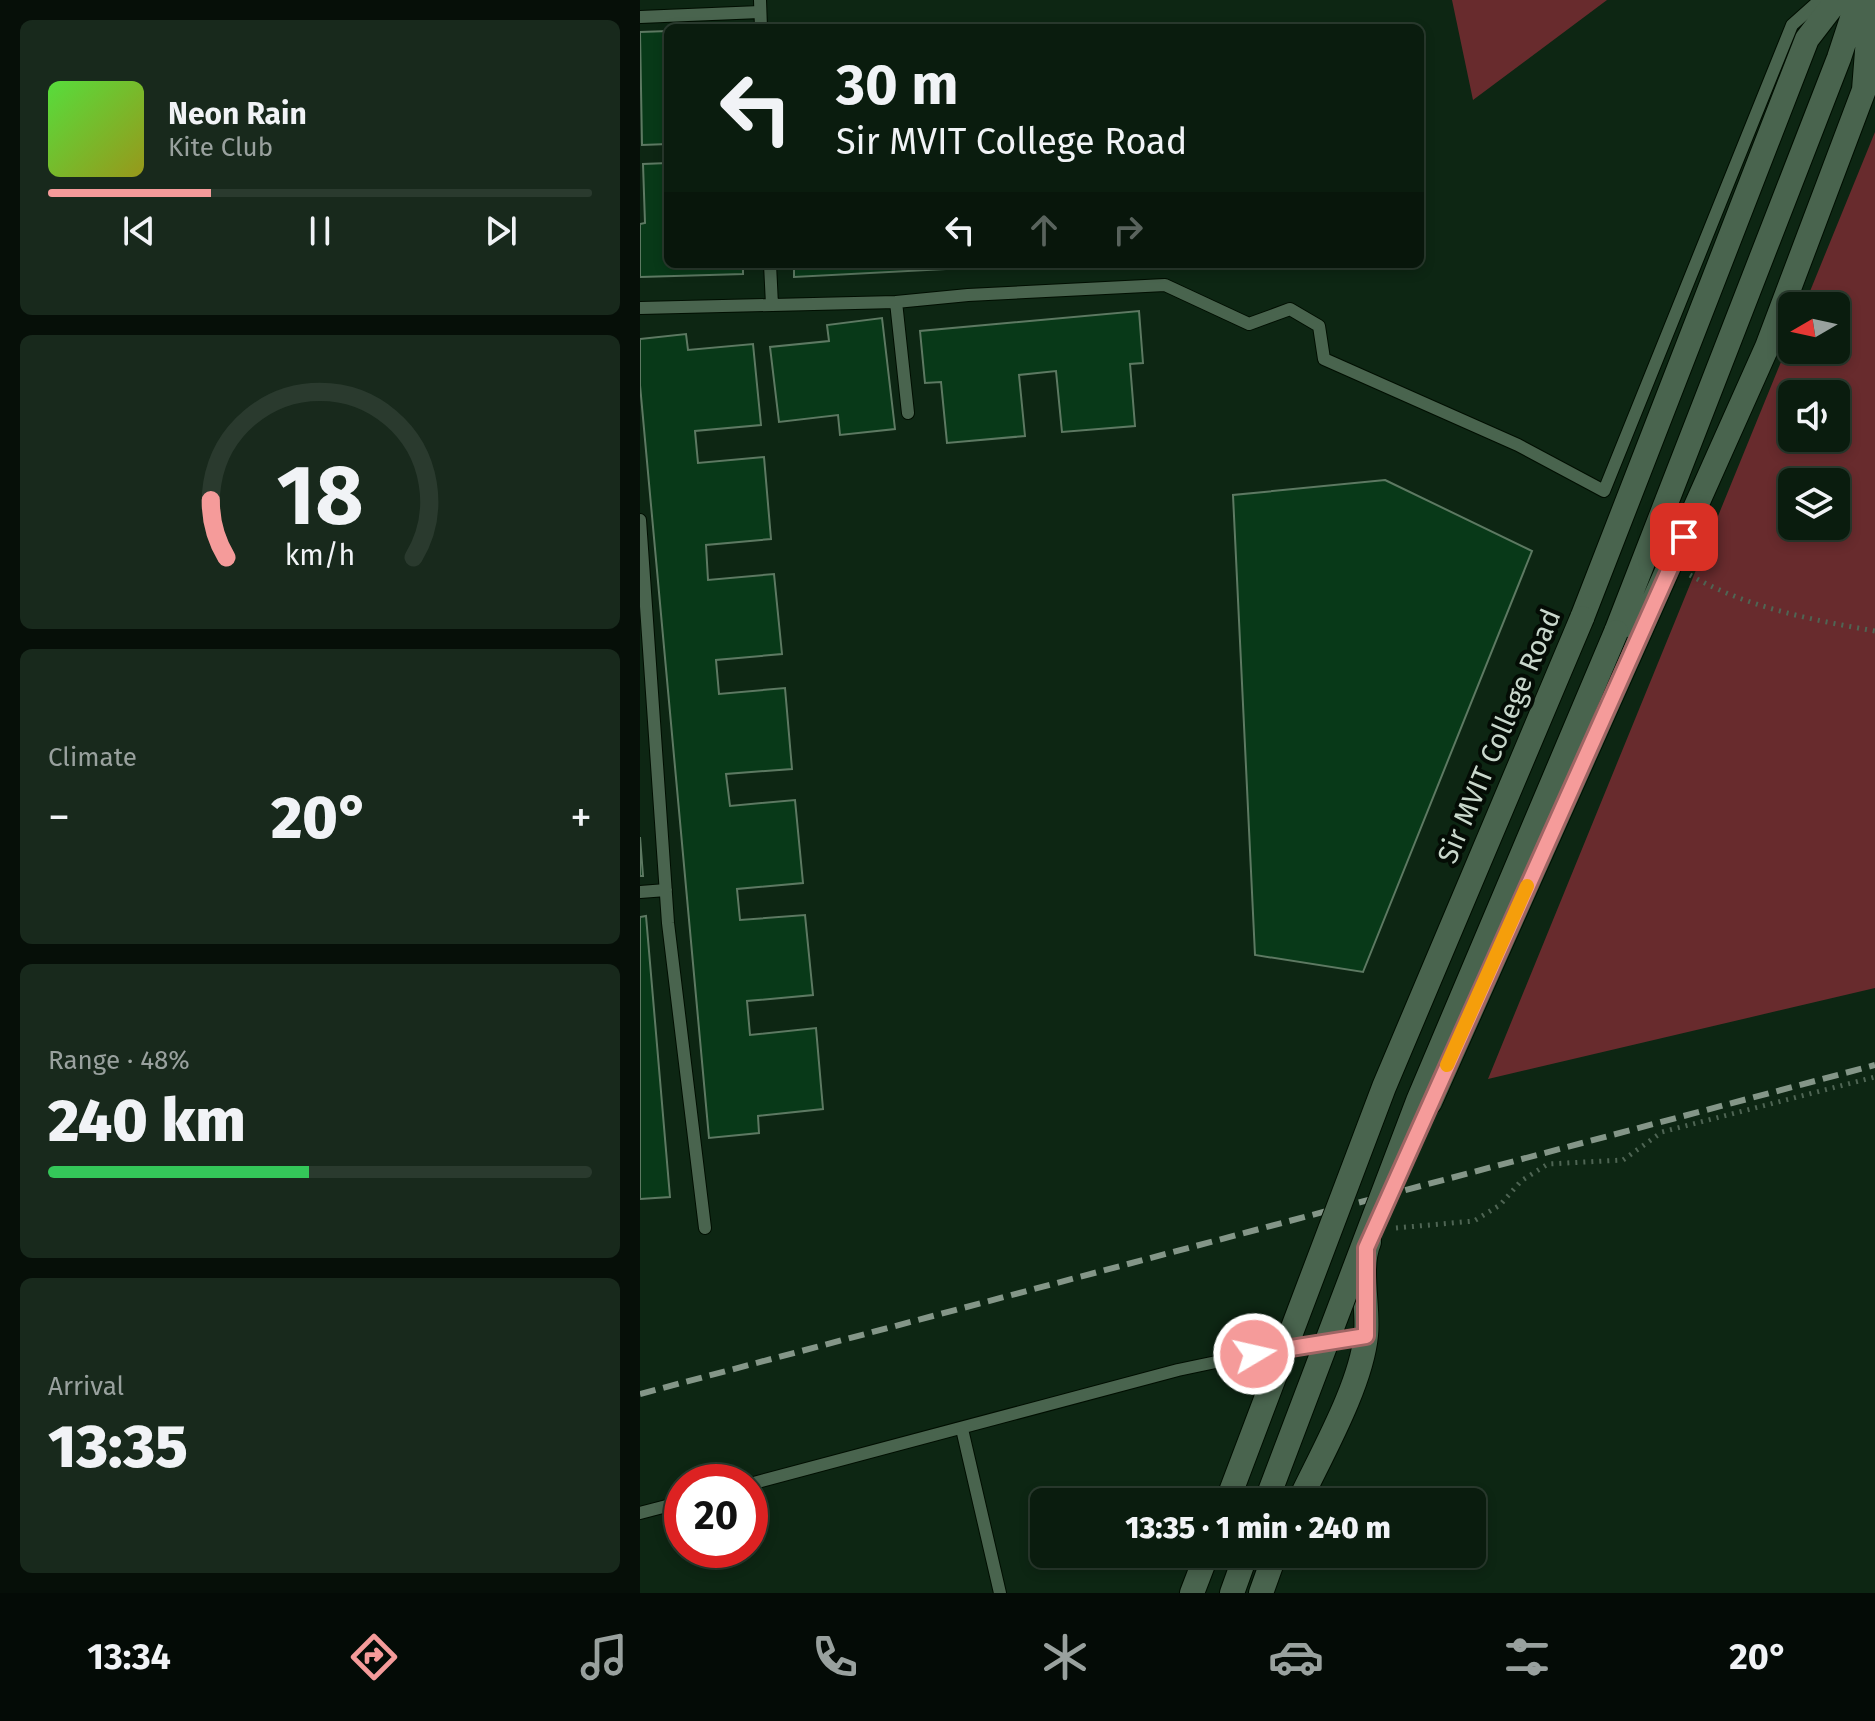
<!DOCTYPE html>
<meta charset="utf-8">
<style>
:root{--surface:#0a1c0e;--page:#18291c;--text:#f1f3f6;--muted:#99a19e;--line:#2a3a2e;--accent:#f59b9a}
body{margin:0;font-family:"Fira Sans",sans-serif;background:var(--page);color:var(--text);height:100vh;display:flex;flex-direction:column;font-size:30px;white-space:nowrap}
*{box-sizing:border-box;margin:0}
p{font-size:26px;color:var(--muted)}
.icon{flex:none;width:44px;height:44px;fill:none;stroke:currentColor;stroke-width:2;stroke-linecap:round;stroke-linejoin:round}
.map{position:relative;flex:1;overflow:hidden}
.panel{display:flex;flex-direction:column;gap:20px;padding:20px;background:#060f08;width:640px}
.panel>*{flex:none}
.top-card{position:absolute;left:24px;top:24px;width:760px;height:244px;border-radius:12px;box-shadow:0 4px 12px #0003,0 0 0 2px var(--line);background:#0a1c0e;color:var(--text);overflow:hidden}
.needle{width:52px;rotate:261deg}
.fabs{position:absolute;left:1138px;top:292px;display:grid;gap:16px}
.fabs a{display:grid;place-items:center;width:72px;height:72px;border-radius:12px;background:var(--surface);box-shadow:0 4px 12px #0003,0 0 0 2px var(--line);font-size:40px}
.speed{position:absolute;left:24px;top:1464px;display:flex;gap:16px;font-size:40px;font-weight:700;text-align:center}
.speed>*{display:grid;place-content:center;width:104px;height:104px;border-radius:50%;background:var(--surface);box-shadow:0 4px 12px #0003,0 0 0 2px var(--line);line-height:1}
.speed .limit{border:12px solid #d22;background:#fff;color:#111}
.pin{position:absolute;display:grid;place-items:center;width:68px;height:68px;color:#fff;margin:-34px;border-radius:16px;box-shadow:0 4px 12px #0006}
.me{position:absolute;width:88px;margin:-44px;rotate:81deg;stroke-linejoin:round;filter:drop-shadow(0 0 6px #0008)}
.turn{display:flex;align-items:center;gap:28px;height:168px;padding:0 40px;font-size:36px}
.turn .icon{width:104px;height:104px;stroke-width:2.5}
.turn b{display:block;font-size:56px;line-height:68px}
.lanes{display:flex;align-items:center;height:76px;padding:0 40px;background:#0003;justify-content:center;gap:40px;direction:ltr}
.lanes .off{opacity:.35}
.big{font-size:60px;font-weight:800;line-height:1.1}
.panel .widget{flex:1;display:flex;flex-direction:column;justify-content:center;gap:12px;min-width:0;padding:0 28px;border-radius:12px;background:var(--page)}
.panel .dial{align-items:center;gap:0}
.dial svg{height:208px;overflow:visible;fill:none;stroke:var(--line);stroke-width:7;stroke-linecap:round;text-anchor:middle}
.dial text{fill:var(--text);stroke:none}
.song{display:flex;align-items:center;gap:24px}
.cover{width:96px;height:96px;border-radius:12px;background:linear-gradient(135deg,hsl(110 70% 55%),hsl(60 70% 35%))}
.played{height:8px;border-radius:4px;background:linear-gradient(90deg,var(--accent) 30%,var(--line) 30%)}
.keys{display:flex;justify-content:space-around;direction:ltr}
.heat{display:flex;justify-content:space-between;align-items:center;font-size:44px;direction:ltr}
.charge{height:12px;border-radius:6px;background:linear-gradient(90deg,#34c759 48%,var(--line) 0)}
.trip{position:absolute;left:390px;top:1488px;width:456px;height:80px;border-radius:12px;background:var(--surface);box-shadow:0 4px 12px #0003,0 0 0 2px var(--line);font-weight:800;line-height:80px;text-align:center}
.menu{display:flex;height:128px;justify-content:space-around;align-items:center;background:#040b06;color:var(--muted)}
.menu .icon{width:56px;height:56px}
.menu .current{color:var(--accent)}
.menu b{font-size:36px;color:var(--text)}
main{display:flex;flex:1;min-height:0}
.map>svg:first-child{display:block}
.green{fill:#682b2d;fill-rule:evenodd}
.building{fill:#083918;stroke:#5d7962;stroke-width:2}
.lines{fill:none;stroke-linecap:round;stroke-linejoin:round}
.lane-casing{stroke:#000e01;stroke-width:14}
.secondary-casing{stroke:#000e01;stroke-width:26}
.path{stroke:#4f6554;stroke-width:5;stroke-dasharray:2 6;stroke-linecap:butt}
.lane{stroke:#49644e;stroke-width:12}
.secondary{stroke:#49644e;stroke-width:24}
.rail{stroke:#849688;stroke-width:6;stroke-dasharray:16 8;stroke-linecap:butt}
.secondary-bridge-casing{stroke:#000e01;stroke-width:26;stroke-linecap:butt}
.secondary-bridge{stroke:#49644e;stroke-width:24}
.route-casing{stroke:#9f6564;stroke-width:20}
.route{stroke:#f59b9a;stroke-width:14}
.slow{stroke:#f59e0b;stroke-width:14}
.labels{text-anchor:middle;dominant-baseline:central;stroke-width:8;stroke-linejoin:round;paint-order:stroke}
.street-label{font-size:28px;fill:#c8d7cb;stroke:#040c05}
</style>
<main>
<section class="panel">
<div class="widget">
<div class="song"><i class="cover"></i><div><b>Neon Rain</b><p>Kite Club</p></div></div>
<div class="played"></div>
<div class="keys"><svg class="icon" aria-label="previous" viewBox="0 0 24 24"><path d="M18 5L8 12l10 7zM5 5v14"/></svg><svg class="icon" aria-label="pause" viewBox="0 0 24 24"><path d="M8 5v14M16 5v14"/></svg><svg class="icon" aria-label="next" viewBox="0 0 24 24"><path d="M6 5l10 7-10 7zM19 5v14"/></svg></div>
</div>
<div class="widget dial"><svg viewBox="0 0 100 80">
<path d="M14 69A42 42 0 1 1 86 69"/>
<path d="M14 69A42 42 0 0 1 8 47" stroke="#f59b9a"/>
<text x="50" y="56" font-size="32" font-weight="700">18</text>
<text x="50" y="72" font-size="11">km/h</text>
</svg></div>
<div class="widget"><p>Climate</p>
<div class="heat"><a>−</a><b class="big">20°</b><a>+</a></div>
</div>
<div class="widget"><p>Range · 48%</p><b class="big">240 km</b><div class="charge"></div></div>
<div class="widget"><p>Arrival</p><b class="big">13:35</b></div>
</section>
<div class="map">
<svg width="1235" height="1593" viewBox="0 0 1235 1593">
<rect width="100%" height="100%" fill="#0d2613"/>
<path class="green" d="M812,0h155l-134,100z
M1235,132v856l-387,91 304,-744v15h44v-44h-32zM1152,394h44v44h-44zM1152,482h44v44h-44z"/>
<path class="building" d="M28,31v113l-26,1 -2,-113z
M28,163v101h75v10l-103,3v-53l5,-1 -2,-59z
M154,264h247l-247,13z
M499,311l4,52 -13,1 5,62 -73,6 -6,-61 -37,4 6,61 -78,7 -6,-61 -16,1 -5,-52z
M242,318l13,111 -55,6 -2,-20 -59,7 -9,-75 59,-6 -2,-16z
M46,334l2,16 65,-6 8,81 -66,6 3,32 66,-6 7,82 -65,6 2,35 66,-6 8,80 -66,6 3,34 66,-6 7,81 -66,5 4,32 65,-6 8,83 -66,6 3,31 65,-5 8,80 -66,6 3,34 66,-7 7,81 -65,7 1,17 -50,5 -69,-753v-46z
M745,480l147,71 -169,421 -108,-17 -22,-460z
M0,837l3,39h-3z
M6,916l24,281 -30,2v-282z"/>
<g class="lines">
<defs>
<path id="lane" d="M120,0l1,28
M0,17l120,-5
M130,264l2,41
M0,308l256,-6
M268,413l-12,-111 72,-7 197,-10 84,39 41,-15 29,17 5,33 194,86 86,46 188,-466 28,-25
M0,520l28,403 37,305
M0,892l26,-2
M322,1429l38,164
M110,1484l428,-114 76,-16 112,-18
M0,1513l42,-11"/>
<path id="secondary" d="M942,618l225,-579 30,-39
M976,632l223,-574 19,-58
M790,1102l337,-755 97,-257 7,-90
M659,1502c22,-47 62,-116 67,-167 3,-28 -8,-67 3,-93
M552,1593l15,-39
M592,1593l14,-39
M621,1593l14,-39"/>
</defs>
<use href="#lane" class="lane-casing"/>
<use href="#secondary" class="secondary-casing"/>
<path class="path" d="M1050,575c55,32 122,45 185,56
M756,1228l78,-7 26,-16 21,-24 27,-17 75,-4 39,-28 213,-55"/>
<use href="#lane" class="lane"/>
<use href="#secondary" class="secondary"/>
<path class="rail" d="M0,1394l1235,-329"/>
<defs>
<path id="secondary-bridge" d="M587,1502l157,-415 198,-469
M626,1502l152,-401 198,-469"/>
</defs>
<use href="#secondary-bridge" class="secondary-bridge-casing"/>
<use href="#secondary-bridge" class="secondary-bridge"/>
</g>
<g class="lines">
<defs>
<path id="route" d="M614,1354l112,-18v-88l318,-711"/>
</defs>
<use href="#route" class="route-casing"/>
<use href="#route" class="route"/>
<path class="slow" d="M807,1065l80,-179"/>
</g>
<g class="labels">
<g class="street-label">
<text transform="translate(859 736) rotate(-67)">Sir MVIT College Road</text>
</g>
</g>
</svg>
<div class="fabs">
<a><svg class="needle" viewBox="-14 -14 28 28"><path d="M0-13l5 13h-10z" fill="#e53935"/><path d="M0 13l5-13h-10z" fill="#99a19e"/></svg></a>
<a><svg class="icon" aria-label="sound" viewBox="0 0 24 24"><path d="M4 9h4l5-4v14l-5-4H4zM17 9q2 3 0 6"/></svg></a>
<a><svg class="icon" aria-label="layers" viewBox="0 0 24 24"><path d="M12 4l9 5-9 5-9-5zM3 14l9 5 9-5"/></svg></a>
</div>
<div class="speed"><div class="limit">20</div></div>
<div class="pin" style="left:1044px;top:537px;background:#d93025"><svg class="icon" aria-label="arrive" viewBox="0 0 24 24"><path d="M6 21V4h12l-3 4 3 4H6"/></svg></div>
<svg class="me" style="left:614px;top:1354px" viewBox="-20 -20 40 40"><circle r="17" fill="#f59b9a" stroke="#fff" stroke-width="3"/><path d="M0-11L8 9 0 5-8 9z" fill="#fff"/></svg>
<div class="trip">13:35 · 1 min · 240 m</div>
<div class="top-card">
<div class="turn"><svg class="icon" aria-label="left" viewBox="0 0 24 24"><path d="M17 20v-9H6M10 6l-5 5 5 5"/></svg><div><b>30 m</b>Sir MVIT College Road</div></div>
<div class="lanes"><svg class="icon" aria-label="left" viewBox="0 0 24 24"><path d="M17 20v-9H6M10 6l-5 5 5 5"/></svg><svg class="icon off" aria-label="ahead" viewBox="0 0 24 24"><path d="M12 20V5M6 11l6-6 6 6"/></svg><svg class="icon off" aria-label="right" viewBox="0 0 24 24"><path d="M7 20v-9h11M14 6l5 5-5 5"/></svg></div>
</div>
</div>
</main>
<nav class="menu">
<b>13:34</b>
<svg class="icon current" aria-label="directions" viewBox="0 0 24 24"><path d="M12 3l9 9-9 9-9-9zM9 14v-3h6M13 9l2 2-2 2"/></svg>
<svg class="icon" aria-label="music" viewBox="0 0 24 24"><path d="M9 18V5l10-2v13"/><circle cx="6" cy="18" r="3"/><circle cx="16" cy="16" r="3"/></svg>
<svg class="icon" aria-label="phone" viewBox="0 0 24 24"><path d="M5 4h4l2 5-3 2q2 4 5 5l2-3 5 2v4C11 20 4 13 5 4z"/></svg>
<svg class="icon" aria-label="climate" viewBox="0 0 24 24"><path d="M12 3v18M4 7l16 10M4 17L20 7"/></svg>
<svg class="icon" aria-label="car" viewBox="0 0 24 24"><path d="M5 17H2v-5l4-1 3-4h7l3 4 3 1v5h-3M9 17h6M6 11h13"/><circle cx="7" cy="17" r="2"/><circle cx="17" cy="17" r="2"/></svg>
<svg class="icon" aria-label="filters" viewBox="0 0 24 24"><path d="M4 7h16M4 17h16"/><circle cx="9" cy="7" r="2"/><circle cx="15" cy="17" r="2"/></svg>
<b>20°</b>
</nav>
